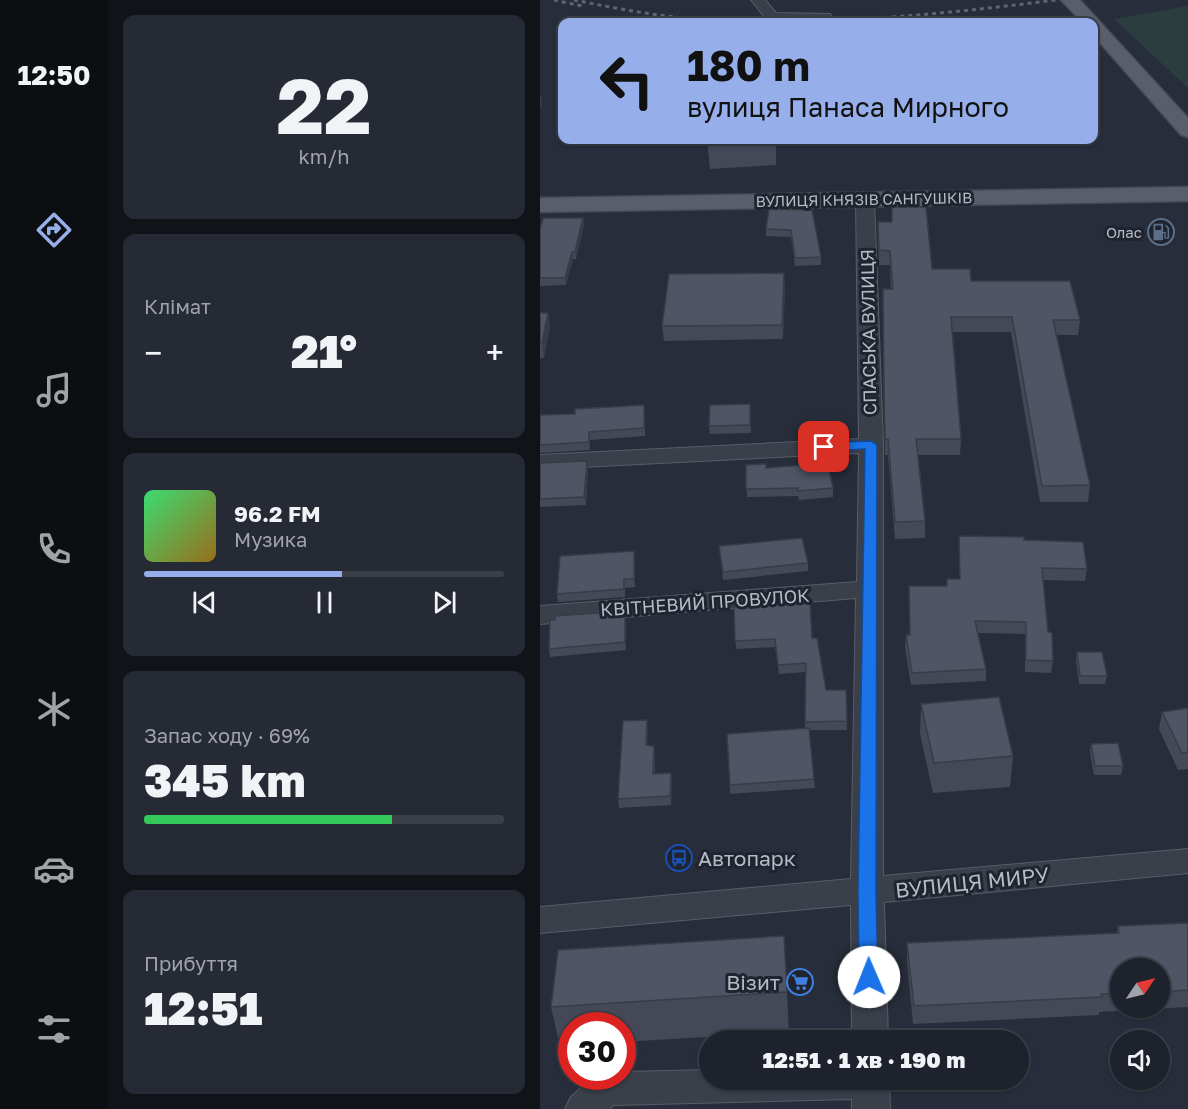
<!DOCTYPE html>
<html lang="uk">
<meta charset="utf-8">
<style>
:root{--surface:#1d222c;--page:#252a34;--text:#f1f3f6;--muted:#a0a4a9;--line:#3b3f48;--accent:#96aeea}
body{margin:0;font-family:"Golos Text",sans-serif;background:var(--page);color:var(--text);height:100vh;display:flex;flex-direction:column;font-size:22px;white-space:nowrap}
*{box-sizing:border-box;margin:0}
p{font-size:20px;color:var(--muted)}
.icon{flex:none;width:33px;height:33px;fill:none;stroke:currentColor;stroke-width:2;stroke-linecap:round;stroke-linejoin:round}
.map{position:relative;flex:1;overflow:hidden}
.details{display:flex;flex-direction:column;gap:15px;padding:15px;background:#101318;width:432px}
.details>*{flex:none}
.guide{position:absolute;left:18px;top:18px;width:540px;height:126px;border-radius:12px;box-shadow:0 2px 4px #0004,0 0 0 2px var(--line);background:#96aeea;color:#111;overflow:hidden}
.needle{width:39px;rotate:55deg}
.controls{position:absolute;left:570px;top:958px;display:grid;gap:12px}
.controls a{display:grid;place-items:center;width:60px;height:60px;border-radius:50%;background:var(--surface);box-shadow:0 2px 4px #0004,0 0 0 2px var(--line);font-size:30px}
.speed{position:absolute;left:18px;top:1012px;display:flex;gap:12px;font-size:30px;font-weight:700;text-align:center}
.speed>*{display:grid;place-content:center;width:78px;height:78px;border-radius:50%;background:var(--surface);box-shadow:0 2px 4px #0004,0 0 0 2px var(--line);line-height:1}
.speed .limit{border:9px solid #d22;background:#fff;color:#111}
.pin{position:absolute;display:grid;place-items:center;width:51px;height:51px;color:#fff;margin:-26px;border-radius:12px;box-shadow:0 3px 9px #0006}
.me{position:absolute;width:66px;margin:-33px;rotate:359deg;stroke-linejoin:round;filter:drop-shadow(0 0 4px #0008)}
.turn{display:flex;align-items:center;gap:21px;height:126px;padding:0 30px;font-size:27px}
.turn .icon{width:78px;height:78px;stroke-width:2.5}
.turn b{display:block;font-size:42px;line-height:51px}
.big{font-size:45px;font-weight:800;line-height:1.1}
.details .widget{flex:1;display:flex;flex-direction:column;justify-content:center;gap:9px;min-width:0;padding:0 21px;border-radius:12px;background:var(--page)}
.details .dial{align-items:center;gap:0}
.dial b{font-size:78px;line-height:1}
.song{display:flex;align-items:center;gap:18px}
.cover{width:72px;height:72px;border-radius:9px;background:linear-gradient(135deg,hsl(140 70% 55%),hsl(40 70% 35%))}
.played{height:6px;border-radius:3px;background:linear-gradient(90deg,var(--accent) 55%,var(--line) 55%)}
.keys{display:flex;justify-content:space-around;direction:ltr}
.heat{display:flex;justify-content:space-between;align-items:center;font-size:33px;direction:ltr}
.charge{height:9px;border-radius:4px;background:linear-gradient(90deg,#34c759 69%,var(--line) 0)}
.trip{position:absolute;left:159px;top:1030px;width:330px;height:60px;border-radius:30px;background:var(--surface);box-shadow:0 2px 4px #0004,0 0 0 2px var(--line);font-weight:800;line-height:60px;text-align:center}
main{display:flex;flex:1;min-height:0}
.tabs{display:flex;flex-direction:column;width:108px;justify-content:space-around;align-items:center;background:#0c0e12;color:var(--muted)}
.tabs .icon{width:42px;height:42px}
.tabs .current{color:var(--accent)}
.tabs b{font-size:27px;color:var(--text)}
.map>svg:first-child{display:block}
.green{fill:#2c3d3f}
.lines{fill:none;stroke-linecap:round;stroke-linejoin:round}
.minor-casing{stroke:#585d68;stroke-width:2}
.major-casing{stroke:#434853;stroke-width:3}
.minor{fill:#3a3f4a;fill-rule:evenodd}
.major{fill:#585e6a;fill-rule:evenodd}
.rail{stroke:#5f6573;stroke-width:3;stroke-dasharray:4 4;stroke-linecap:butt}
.wall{fill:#454957;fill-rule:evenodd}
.shaded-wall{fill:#383c47}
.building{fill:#505565;stroke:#383c47;stroke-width:1.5}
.route{fill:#1a73e8;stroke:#114b97;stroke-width:1.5}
.labels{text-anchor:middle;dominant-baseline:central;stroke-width:6;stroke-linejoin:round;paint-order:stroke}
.far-street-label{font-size:15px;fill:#b6bac6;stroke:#1f242f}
.far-poi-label{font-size:15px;fill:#b6bac6;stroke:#1f242f;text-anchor:end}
.street-label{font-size:18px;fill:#b6bac6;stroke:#1f242f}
.near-poi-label{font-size:21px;fill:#b6bac6;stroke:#1f242f;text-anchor:start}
.near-street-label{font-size:21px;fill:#b6bac6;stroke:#1f242f}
</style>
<main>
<nav class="tabs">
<b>12:50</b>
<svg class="icon current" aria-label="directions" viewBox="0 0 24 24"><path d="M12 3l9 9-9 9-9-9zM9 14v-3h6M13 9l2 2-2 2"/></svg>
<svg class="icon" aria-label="music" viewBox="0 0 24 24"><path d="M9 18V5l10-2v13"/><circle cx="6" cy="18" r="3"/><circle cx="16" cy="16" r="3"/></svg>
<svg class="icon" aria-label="phone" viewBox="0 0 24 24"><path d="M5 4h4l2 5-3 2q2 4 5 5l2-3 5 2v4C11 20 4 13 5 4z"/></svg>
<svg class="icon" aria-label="climate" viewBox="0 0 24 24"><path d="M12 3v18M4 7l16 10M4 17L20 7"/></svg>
<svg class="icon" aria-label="car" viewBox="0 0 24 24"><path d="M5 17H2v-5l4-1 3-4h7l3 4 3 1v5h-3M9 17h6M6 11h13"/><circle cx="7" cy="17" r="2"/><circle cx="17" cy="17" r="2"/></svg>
<svg class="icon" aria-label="filters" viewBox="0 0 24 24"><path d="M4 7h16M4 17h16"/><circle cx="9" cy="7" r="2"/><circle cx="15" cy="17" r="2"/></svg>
</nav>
<section class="details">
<div class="widget dial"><b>22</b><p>km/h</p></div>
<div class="widget"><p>Клімат</p>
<div class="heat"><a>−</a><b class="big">21°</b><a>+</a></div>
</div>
<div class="widget">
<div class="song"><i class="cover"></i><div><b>96.2 FM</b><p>Музика</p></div></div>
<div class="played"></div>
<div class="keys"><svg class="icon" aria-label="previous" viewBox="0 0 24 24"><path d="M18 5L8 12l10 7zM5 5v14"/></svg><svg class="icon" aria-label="pause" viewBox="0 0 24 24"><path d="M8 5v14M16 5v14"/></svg><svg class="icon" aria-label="next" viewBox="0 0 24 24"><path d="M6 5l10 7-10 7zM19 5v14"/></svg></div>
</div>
<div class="widget"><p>Запас ходу · 69%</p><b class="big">345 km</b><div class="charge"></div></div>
<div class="widget"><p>Прибуття</p><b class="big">12:51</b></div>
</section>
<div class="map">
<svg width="648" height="1109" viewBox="0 0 648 1109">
<rect width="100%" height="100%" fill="#272d3a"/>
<path class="green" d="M648,6v82l-74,-69z"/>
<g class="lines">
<defs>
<path id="minor" d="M211,0h14l11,13 54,1 5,8 -68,-2z
M325,194l6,1 3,4 9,246v431l305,-27v24l-304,29 4,139h-36l-1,-136 -311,28v-26l311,-28 5,-281 -316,26v-18l317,-24 2,-129 -319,16v-14l319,-16 -3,-240 3,-4z
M170,1070v10h179l1,29h-38v-10l-239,6 -3,4h-45l6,-12 22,-20h29v-5z"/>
<path id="major" d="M521,0h19l108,118v19l-7,-2 -87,-99v-14h-12z
M648,187v14l-648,11v-14z"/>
</defs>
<use href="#minor" class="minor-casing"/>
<use href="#major" class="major-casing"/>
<use href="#minor" class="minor"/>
<use href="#major" class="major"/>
<path class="rail" d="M14,0l28,6
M34,0c40,8 81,16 122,19 121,8 240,-4 360,-19"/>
</g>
<path class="wall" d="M167,140h69v25l-66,4z
M280,140h31v2l-30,2z
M229,209l52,48v8l-26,1 -4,-29 -25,-1v-7z
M43,218l1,7 -8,34h-3l-7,26 -26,1v-56z
M338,222l54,47 39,12 109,39 -2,15h-21l33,150 -2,17h-48l-29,-170h-58l8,107 -1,16h-42l7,66v17l-30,1 -7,-84h-3l-1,-52 -1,-114h8l-1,-24h-11z
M245,287l-2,52 -119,2 -2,-15z
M0,313h8l2,14 -6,31h-4z
M210,404l1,29 -41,1 -1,-8z
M105,413v23l-55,4v10l-50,3v-38z
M0,463l48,6 -2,36 -46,2z
M206,465l20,3 67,20v9l-34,3 -1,-4 -51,1z
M419,536l65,4 63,29 -2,12 -42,-1 5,52 5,29 -2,12 -26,-1v-38l-47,-1 8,36v12l-75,4 -6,-38 1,-12h4l-1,-49h37l1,-7h13z
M179,546l89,17v8l-85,9z
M94,551l1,9v27l-10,1v9l-67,5 -1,-8z
M194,607l78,31 14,52h20l1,40h-38l6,58 -85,6 -3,-60 78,-5 1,-57 -27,2 -4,-27 -39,2z
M85,611l1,39 -76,7 -1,-8z
M537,652l30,24 -2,8h-26l-3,-24z
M381,704l92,52 -3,31 -77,6 -13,-59z
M648,708v61l-10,1 -19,-41 3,-17z
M107,720l1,9 -1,16 7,1 1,9v19l16,-1 1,9 -1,23 -52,3 -1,-9z
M551,744l32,22 -2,9h-27l-4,-23z
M648,923v84l-89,5v3l-186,9 -6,-64v-17l210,-10 1,-7zM580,969h40v39h-40z
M244,936l5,96 -167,10v-16h-50v20h-12l-9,-39z"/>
<path class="shaded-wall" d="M1,94l1,11 -2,4v-13z
M43,218l1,7 -8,34 -1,-7z
M32,252l1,7 -7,26 -1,-7z
M244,273l1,14 -2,52 -1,-14z
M8,313l2,14 -6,31 -2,-15z
M49,432l1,8v10l-1,-8z
M47,461l1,8 -2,36 -2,-8z
M94,551l1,9v27l-1,-8z
M85,611l1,8v31l-1,-8z
M107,720l1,9 -1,25 -1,-9z
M114,746l1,9 -1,28 -1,-9z
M131,773l1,9 -1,23 -1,-9z"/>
<path class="building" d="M282,17l1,5h-28l-1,-4z
M168,140h27l-27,1z
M352,207h34l6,62h38l1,12h99l10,39h-27l37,165 -48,1 -30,-169h-61l10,122h-45l9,82 -30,1 -7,-83h-3l-1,-52 -1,-98h10l-3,-38 -11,-1 -1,-28h14z
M229,209l43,1 9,47 -26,1 -4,-28 -25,-1z
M3,218h40l-8,34h-3l-7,26h-25v-48z
M244,273l-2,52 -120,1 7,-52z
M0,313h8l-6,30h-2z
M210,404v21l-41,1 1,-21z
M104,405v23l-55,4v10l-49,3v-30l35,-1v-5z
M47,461l-3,36 -44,2v-36z
M288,463l5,25 -35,3v-3l-52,1v-24l20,-1v4z
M419,536l65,1v3l59,2 4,27 -45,-1 6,64 4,1 1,28 -27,-1v-38l-51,-1 11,48 -74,4 -6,-38h4l-1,-49h38v-7h13z
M262,538l6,25 -85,9 -4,-26z
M94,551v28h-10v10l-67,5 3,-38z
M270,603l2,35h5l9,52h20l1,31 -42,1 1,-59 -28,2 -3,-26 -40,2 -1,-34z
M85,611v31l-76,7 1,-29h5v-4z
M537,652h25l5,24h-27z
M459,697l14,59 -79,7 -13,-59z
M648,708v44l-6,1 -20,-41z
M107,720l-1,25 8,1 -1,28 18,-1 -1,23 -52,3 5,-78z
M269,728l5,51 -84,6 -3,-51z
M578,743l5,23h-28l-4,-22z
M648,923v67l-28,2v-23h-40v24l-19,1 1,3 -188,9 -7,-63 212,-10 -1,-7z
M244,936l3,56 -236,15 7,-57z"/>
<path class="route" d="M331,441l6,4 -1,447 2,85 -3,5 -6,3 -7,-3 -3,-5 -1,-85 7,-443 -41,2 -6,-4 6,-4z"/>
<defs>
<symbol id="fuel-ring" viewBox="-11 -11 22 22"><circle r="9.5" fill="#1f242f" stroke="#5c6f8a" stroke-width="1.5"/><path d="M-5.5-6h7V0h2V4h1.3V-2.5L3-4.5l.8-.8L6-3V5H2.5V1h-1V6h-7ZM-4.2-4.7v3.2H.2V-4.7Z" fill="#5c6f8a"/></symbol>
<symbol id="bus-ring" viewBox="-11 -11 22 22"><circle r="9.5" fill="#1f242f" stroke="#1a4fb4" stroke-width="1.5"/><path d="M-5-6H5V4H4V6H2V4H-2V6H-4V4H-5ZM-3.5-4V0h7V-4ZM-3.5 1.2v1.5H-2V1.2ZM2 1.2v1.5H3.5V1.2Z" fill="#1a4fb4"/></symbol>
<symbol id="supermarket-ring" viewBox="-11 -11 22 22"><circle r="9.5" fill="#1f242f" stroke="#3f7fe0" stroke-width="1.5"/><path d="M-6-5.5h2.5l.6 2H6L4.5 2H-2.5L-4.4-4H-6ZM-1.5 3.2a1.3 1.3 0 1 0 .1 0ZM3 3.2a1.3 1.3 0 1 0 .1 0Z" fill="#3f7fe0"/></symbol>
</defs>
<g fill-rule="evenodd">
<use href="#fuel-ring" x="606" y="217" width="30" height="30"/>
<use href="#bus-ring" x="124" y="843" width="30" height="30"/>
<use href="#supermarket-ring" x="245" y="967" width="30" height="30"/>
</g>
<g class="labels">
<g class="far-street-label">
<text transform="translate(324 199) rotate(-1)">ВУЛИЦЯ КНЯЗІВ САНГУШКІВ</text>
</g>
<g class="far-poi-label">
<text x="602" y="232">Олас</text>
</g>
<g class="street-label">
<text transform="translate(328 332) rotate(-91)">СПАСЬКА ВУЛИЦЯ</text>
<text transform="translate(165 602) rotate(-4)">КВІТНЕВИЙ ПРОВУЛОК</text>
</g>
<g class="near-poi-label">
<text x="158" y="858">Автопарк</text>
<text x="240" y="982" text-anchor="end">Візит</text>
</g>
<g class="near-street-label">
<text transform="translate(432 882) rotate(-6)">ВУЛИЦЯ МИРУ</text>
</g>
</g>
</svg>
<div class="controls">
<a><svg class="needle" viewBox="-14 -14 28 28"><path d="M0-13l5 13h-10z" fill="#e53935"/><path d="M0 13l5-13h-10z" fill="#a0a4a9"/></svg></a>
<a><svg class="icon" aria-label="sound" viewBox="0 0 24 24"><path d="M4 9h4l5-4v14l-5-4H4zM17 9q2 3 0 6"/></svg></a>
</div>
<div class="speed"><div class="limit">30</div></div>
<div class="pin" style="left:284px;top:447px;background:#d93025"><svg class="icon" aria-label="arrive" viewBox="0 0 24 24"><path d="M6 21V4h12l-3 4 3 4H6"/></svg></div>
<svg class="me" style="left:329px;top:977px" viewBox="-20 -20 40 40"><circle r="19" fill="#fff"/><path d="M0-13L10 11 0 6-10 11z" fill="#1a73e8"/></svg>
<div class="trip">12:51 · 1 хв · 190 m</div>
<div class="guide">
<div class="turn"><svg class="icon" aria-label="left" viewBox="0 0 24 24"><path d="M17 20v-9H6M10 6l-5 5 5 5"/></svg><div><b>180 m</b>вулиця Панаса Мирного</div></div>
</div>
</div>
</main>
